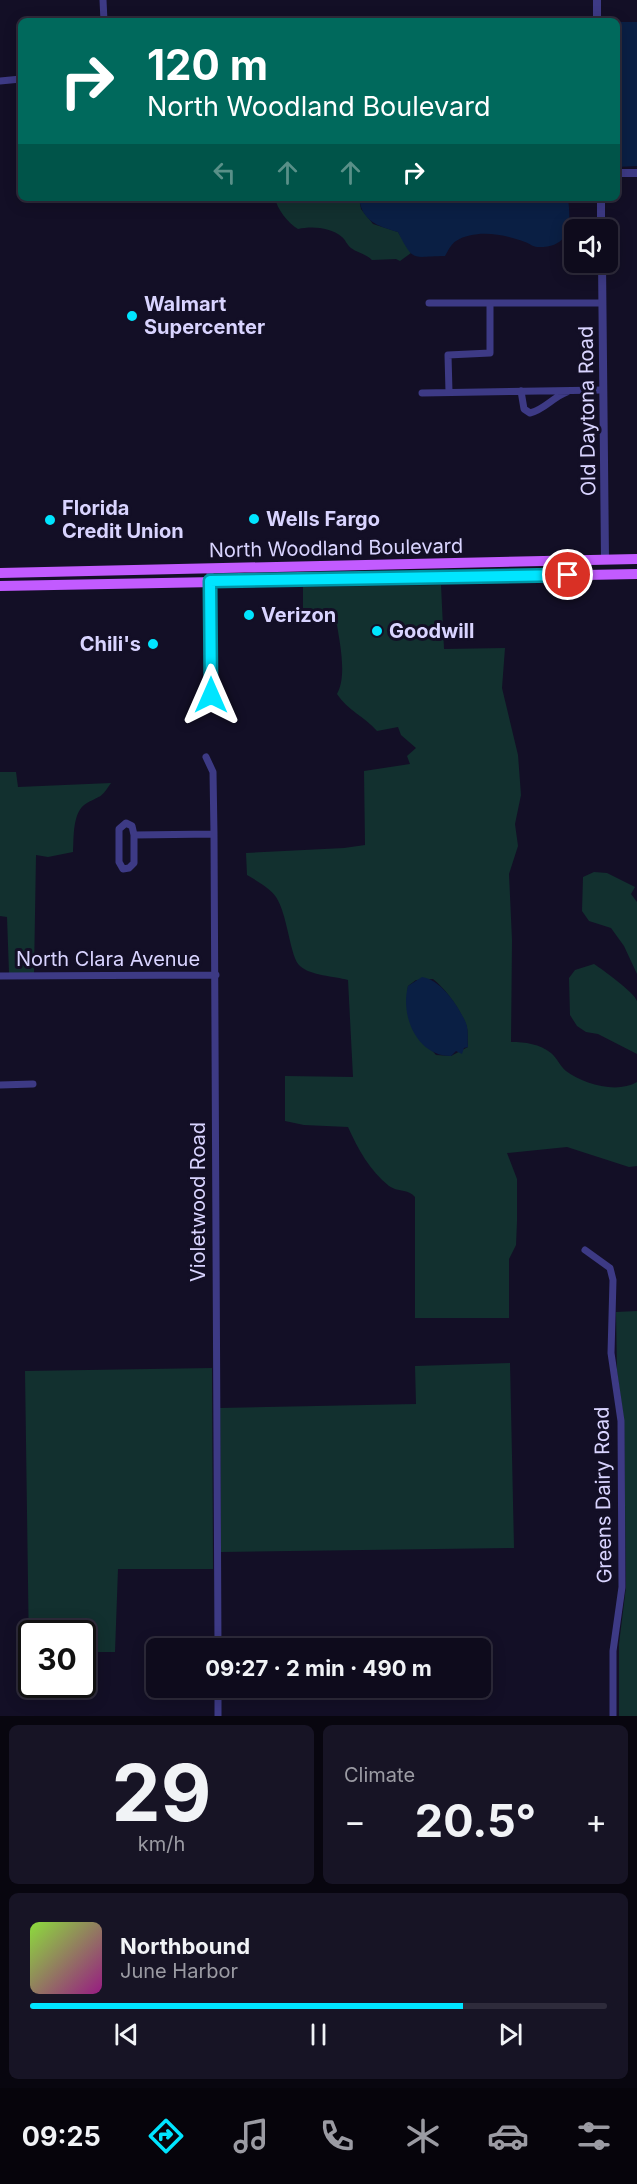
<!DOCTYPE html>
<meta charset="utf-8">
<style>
:root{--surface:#0e0b1c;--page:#171425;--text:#f1f3f6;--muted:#9b9ba3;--line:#2e2b3b;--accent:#00e5ff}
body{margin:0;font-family:Inter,sans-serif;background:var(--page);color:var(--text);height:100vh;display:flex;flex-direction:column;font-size:22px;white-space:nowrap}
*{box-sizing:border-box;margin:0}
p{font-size:20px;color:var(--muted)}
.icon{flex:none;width:33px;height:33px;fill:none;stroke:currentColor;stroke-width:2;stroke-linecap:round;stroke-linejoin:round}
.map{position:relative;height:1716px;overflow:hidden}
.details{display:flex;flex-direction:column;gap:9px;padding:9px;background:#08060f;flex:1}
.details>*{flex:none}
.banner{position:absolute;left:18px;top:18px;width:602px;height:183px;border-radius:9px;box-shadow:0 3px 15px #0003,0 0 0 2px var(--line);background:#00695c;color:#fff;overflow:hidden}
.fabs{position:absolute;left:564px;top:219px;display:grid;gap:12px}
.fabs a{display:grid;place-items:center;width:54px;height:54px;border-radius:9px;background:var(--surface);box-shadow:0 3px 15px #0003,0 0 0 2px var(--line);font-size:30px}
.speed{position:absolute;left:18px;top:1620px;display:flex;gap:12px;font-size:30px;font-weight:700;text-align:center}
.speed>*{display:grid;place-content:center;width:78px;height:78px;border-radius:50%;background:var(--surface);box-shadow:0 3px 15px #0003,0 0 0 2px var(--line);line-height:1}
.speed .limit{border:3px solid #111;border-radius:9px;background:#fff;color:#111}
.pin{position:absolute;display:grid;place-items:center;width:51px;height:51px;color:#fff;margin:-26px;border:3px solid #fff;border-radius:50%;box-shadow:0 2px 6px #0007}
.me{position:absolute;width:66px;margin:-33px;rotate:0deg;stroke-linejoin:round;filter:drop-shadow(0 0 4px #0008)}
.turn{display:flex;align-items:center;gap:21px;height:126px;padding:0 30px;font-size:27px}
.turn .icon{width:78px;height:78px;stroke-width:2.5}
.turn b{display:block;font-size:42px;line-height:51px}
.lanes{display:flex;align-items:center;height:57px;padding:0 30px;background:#0003;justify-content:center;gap:30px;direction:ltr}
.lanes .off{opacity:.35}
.big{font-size:45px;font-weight:700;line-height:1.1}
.details .widget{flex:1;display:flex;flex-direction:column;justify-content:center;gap:9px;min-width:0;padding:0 21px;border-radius:9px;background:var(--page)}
.details .dial{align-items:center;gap:0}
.dial b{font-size:78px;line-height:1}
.song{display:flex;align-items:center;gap:18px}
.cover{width:72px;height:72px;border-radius:9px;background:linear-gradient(135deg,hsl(90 70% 55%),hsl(310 70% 35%))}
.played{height:6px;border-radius:3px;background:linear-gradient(90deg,var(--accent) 75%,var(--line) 75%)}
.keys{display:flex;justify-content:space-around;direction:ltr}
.heat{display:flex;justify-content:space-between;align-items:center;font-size:33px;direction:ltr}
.details .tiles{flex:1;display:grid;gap:9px;grid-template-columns:1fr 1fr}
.widget:last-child{grid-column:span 2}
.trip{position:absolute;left:146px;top:1638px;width:345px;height:60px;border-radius:9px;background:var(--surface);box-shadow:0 3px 15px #0003,0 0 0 2px var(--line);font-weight:700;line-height:60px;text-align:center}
.tabs{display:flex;height:96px;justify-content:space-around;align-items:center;background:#06040b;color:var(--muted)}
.tabs .icon{width:42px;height:42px}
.tabs .on{color:var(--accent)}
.tabs b{font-size:27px;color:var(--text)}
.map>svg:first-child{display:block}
.green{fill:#12302f;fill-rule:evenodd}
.water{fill:#0a1f44}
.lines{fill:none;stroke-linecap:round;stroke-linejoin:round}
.minor{stroke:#3d3a85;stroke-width:7}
.tertiary{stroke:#3d3a85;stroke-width:8}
.primary{stroke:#c25bff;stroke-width:10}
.route-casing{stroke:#0095a6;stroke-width:15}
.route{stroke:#00e5ff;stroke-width:10}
.poi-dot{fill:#00e5ff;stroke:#130f26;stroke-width:2}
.labels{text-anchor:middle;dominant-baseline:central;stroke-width:6;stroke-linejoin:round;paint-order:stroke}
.poi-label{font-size:20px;font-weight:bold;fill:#d9d4ff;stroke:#130f26;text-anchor:start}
.street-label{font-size:20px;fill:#d9d4ff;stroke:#130f26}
</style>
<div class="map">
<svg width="637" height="1716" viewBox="0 0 637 1716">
<rect width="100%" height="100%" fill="#130f26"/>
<path class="green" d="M275,198h84l2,11 12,15 25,8 13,21 -11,8 -4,-2 -24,1c-6,-6 -14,-7 -21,-12 -4,-3 -6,-9 -9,-11 -12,-10 -30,-11 -44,-8 -10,-6 -21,-20 -23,-31z
M441,585l3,64 61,-1 -3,40 16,67 3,40 -6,29 3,22 -9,28 3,66 -1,102c14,0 29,2 40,11 6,5 9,13 15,18 17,13 51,23 71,11v84l-8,1 -62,-20 -60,6 10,26v42l-1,24 -7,14v59h-94v-121c-6,-8 -18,-5 -26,-11 -19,-15 -31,-37 -41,-59l-44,-2 -19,-4v-45l68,1 -5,-97c-14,-4 -37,-4 -48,-14 -10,-8 -12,-51 -24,-69 -6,-9 -19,-16 -29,-22l-1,-22 98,-5 21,-3 -1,-74 46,-7 -3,-8 9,-8 -15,-13 -3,-8 -21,4c-12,-14 -30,-21 -40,-37 10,-17 3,-50 0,-69l-34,-7v-31zM433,979c12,9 26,29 32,43 4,8 2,16 3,25l-17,9 -15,-1c-22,-26 -32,-34 -28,-69l8,-6z
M0,772h16l2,15 93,-4c-10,15 -9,12 -24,20 -15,8 -13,35 -14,49l-25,5 -12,-2 -2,118h-25l-2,-56 -7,-1z
M594,872l13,1 28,14 -4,7 6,8v72l-13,-28 -13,-18 -22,-7 -7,-10 1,-34z
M594,964c9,6 40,28 43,37 0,15 0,38 0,53l-39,-20 -12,-2 -9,-6 -7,-11 -1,-37 6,-8z
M637,1311v405h-18v-72l7,-57 -2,-166 -7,-50 -1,-59z
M510,1363l4,185 -293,4 -1,-144 196,-4 -1,-38z
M212,1368l1,201h-95l-3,83h-32l-1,-18h-50l-1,19h-2l-4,-282z"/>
<path class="water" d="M617,22h20v144l-20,1z
M359,198h209c3,25 4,50 -31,49 -4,0 -8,-4 -12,-5 -20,-8 -50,-13 -69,-1 -5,3 -8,10 -11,15 -32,0 -31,8 -47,-24 -21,-6 -36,-11 -39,-34z
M422,977c19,3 36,28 44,46 3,8 1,16 2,24l-4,1 -2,6 -6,-3 -5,5c-34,0 -51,-40 -43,-70z"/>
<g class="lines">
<path class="minor" d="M103,0l1,21
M0,81l21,-2
M429,303h173
M521,391l3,18 6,4c14,-3 23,-16 37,-21
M449,392l-1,-37 42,-2v-50
M422,393l181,-3
M210,569l1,126
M206,757l7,15 1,62 4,814
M134,835v28l-5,5 -6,1 -4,-7v-33l7,-6 6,3 2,9 80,-1
M0,976l216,-1
M0,1085l33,-1
M585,1250l25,18 3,12 -2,73 10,68 1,166 -9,64v65
M218,1688v28"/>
<path class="tertiary" d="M597,0v21
M616,173h21
M601,198v32
M602,262l3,297"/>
<path class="primary" d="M0,573l637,-14
M0,586l637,-12"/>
</g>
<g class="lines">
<defs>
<path id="route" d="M211,695l-1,-114 358,-6"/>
</defs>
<use href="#route" class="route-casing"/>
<use href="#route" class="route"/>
</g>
<g class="poi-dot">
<circle cx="132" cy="316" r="6"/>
<circle cx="254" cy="519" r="6"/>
<circle cx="50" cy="520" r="6"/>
<circle cx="249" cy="615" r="6"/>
<circle cx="377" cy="631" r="6"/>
<circle cx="153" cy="644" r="6"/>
</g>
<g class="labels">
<g class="poi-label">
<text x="144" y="304">Walmart<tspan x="144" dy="23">Supercenter</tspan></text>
<text x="62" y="508">Florida<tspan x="62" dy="23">Credit Union</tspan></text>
<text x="266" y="519">Wells Fargo</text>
<text x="261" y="615">Verizon</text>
<text x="389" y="631">Goodwill</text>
<text x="141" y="644" text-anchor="end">Chili's</text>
</g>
<g class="street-label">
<text transform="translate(587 411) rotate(-91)">Old Daytona Road</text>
<text transform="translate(336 548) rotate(-1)">North Woodland Boulevard</text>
<text x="108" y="959">North Clara Avenue</text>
<text transform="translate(198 1202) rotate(-90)">Violetwood Road</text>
<text transform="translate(603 1495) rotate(-91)">Greens Dairy Road</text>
</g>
</g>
</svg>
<div class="fabs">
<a><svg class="icon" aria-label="sound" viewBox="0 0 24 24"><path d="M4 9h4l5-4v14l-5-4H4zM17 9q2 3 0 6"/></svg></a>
</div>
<div class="speed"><div class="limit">30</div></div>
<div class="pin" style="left:568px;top:575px;background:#d93025"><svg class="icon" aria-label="arrive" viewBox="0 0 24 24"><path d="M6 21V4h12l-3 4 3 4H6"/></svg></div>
<svg class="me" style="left:211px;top:695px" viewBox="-20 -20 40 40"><path d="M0-17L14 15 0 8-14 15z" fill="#00e5ff" stroke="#fff" stroke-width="4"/></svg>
<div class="trip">09:27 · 2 min · 490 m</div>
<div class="banner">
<div class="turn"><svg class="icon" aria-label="right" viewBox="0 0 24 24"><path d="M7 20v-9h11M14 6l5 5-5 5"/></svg><div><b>120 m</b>North Woodland Boulevard</div></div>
<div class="lanes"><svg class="icon off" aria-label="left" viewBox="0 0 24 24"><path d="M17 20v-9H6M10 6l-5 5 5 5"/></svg><svg class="icon off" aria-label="ahead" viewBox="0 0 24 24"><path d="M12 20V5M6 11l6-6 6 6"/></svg><svg class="icon off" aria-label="ahead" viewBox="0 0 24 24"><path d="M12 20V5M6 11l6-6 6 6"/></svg><svg class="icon" aria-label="right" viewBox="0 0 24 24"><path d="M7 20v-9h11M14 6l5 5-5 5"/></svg></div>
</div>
</div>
<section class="details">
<div class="tiles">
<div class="widget dial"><b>29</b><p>km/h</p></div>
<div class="widget"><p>Climate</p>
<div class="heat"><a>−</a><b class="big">20.5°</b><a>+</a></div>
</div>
<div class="widget">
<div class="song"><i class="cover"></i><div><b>Northbound</b><p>June Harbor</p></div></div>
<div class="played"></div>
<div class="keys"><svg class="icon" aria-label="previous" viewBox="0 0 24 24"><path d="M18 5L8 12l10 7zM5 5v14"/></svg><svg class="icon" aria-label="pause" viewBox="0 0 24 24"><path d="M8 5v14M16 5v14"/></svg><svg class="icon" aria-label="next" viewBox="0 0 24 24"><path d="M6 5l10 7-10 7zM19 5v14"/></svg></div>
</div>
</div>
</section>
<nav class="tabs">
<b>09:25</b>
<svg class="icon on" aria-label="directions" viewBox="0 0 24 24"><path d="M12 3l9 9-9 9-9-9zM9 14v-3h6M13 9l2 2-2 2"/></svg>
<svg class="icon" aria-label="music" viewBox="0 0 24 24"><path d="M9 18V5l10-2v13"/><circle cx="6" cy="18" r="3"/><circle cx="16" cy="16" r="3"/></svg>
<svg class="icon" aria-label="phone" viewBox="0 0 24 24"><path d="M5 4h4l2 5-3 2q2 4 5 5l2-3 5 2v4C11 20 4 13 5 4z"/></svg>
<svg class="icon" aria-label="climate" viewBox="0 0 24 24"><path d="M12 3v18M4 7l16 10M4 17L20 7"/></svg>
<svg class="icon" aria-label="car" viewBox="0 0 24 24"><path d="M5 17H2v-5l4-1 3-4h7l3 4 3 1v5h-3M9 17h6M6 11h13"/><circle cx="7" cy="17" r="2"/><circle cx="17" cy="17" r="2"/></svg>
<svg class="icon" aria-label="filters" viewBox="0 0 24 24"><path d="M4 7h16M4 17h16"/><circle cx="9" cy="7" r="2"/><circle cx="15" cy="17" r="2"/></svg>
</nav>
